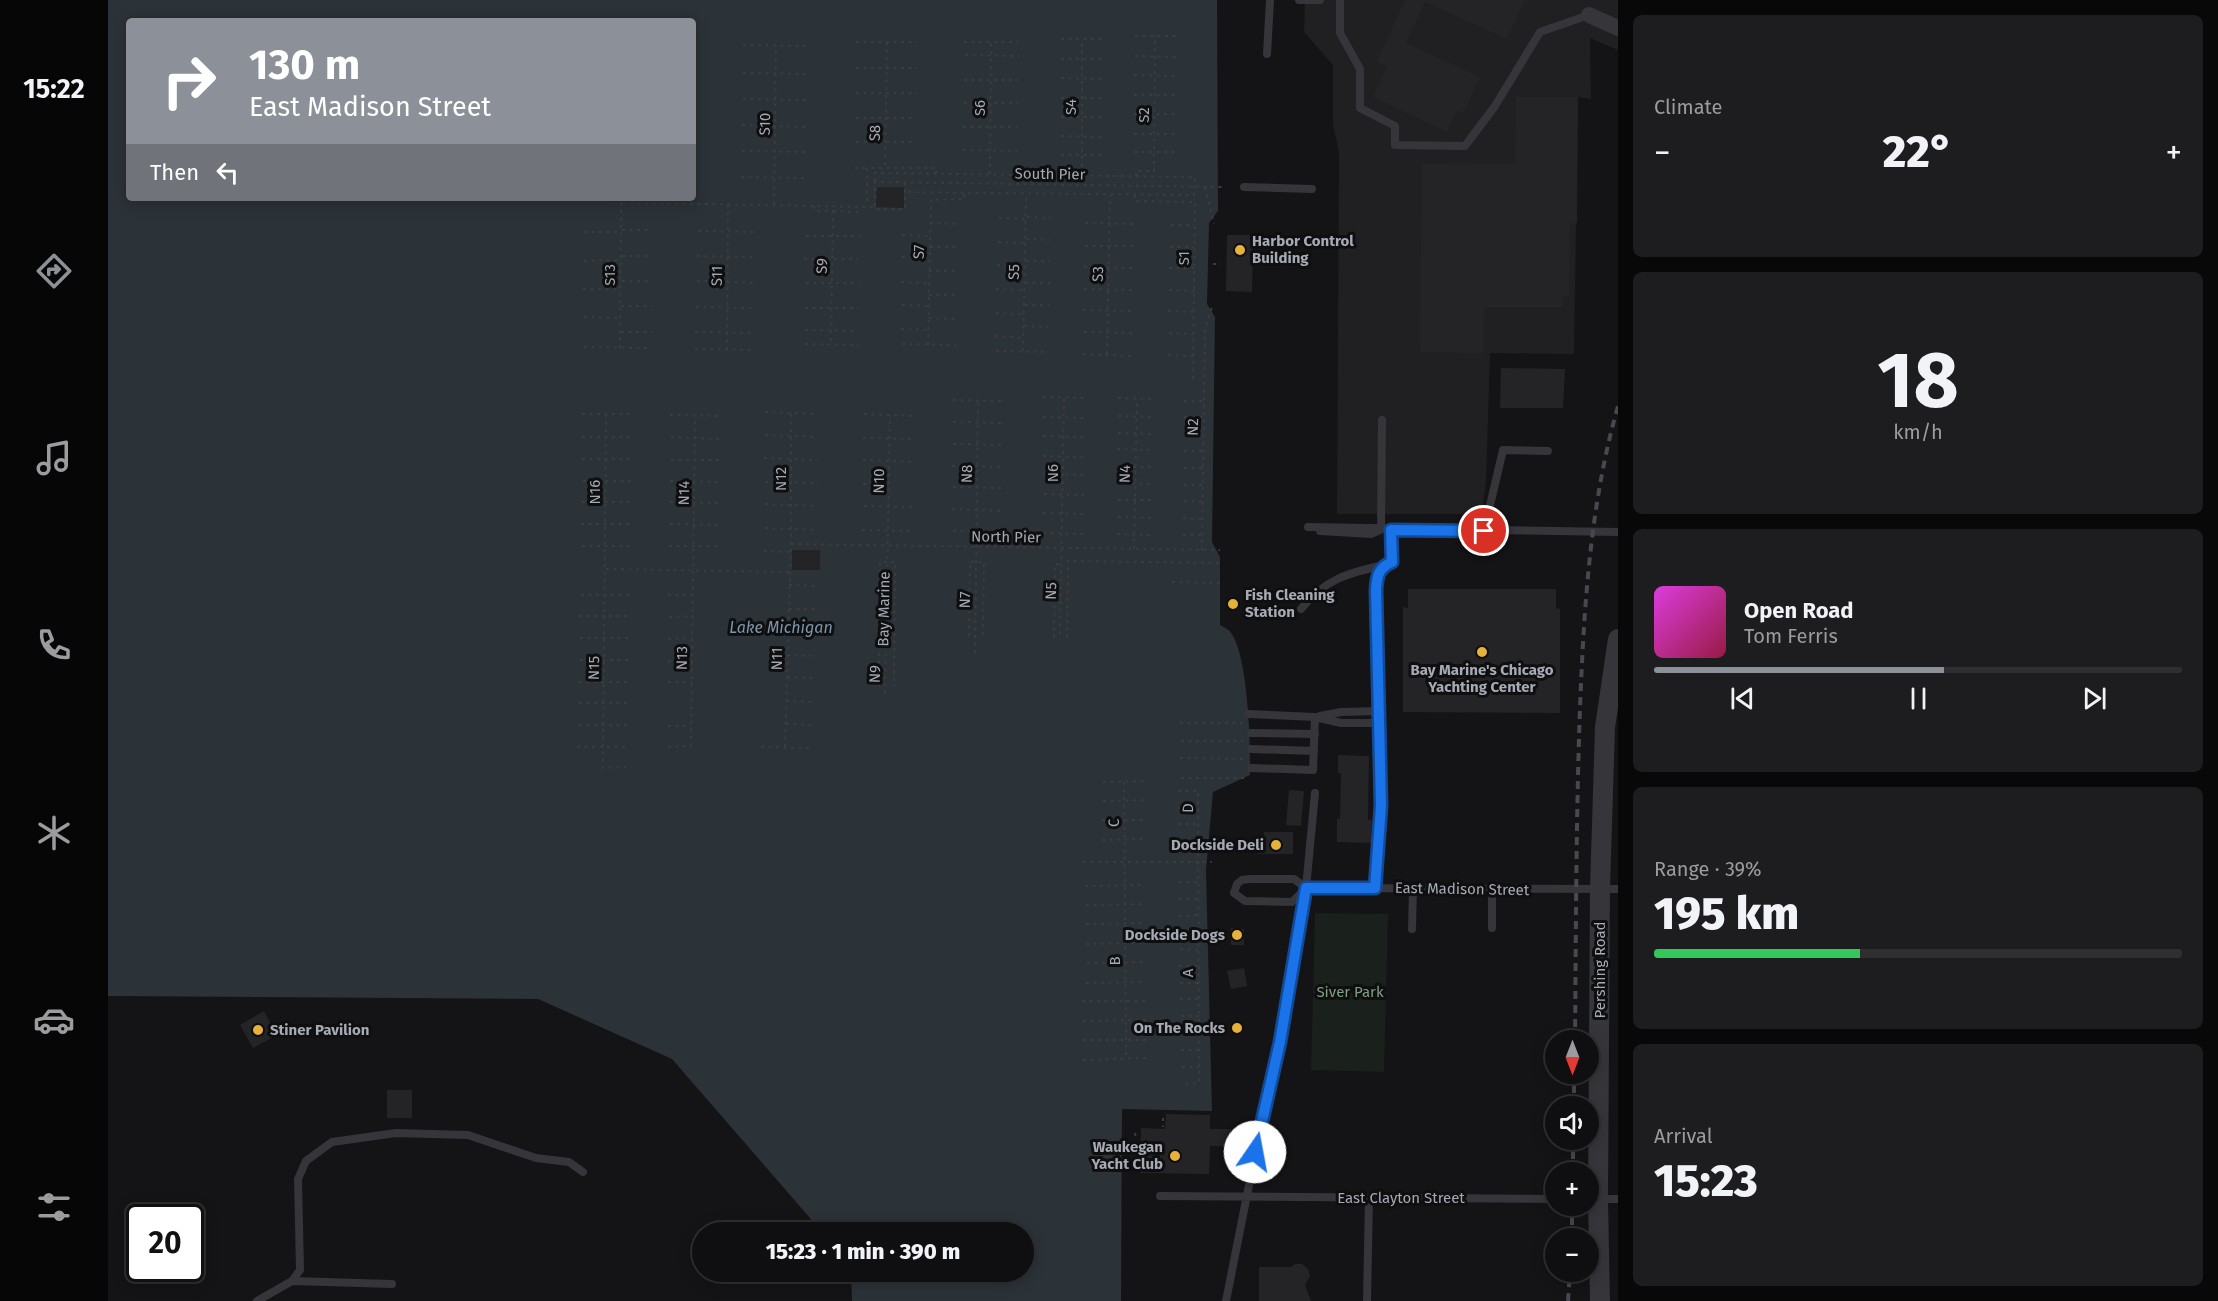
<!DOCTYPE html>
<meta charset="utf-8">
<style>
:root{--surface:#0f0e10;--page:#1d1c1e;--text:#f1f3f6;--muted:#9b9c9f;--line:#2f2e30;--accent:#8c9099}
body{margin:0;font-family:"Fira Sans",sans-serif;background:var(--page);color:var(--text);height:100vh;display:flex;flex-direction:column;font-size:22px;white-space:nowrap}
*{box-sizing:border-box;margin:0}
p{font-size:20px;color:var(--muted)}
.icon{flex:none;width:33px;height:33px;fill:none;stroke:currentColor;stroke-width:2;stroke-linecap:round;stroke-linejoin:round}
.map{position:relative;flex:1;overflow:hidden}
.sheet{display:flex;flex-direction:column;gap:15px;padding:15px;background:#080809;width:600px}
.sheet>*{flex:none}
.banner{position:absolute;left:18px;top:18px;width:570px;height:183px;border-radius:6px;box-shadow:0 3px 15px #0003,0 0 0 2px var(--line);background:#8c9099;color:#fff;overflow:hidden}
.needle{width:39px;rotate:180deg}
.tools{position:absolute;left:1437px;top:1030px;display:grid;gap:12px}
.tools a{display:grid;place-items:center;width:54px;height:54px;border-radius:50%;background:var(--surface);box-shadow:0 3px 15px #0003,0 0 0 2px var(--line);font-size:30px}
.speed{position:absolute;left:18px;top:1204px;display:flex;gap:12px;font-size:30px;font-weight:700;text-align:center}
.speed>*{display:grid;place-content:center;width:78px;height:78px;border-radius:50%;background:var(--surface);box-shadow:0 3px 15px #0003,0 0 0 2px var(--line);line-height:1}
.speed .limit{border:3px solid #111;border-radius:9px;background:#fff;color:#111}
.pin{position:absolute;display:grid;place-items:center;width:51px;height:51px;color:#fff;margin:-26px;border:3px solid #fff;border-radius:50%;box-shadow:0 2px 6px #0007}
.me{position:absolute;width:66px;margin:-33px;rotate:12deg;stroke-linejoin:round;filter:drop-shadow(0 0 4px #0008)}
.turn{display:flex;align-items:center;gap:21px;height:126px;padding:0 24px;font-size:27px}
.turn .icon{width:78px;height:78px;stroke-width:2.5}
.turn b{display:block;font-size:42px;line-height:51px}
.then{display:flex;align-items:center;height:57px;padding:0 24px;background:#0003;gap:12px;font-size:22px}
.big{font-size:45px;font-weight:800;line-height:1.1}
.sheet .tile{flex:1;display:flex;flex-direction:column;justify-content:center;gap:9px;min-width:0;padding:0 21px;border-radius:9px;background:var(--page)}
.sheet .dial{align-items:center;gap:0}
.dial b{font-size:78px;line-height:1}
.song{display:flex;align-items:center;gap:18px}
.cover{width:72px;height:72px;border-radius:9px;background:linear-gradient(135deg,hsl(300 70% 55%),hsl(340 70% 35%))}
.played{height:6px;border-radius:3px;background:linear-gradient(90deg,var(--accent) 55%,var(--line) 55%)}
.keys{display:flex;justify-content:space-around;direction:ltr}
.heat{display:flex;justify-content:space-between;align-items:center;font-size:33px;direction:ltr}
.charge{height:9px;border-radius:4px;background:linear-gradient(90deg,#34c759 39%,var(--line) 0)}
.trip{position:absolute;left:584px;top:1222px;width:342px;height:60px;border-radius:30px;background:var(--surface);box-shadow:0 3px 15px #0003,0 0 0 2px var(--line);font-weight:800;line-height:60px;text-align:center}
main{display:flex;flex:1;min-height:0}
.tab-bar{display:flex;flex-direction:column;width:108px;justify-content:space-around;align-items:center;background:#060606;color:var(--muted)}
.tab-bar .icon{width:42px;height:42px}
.tab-bar .on{color:var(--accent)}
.tab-bar b{font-size:27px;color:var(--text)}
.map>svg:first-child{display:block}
.built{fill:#202022}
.green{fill:#1a201b}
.water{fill:#2b3238;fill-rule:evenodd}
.building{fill:#242426}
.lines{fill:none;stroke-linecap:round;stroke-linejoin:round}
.path{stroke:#3b3c41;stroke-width:2;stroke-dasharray:3 4.5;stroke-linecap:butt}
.service{stroke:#35353a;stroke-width:8}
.minor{stroke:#35353a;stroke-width:16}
.tertiary{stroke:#35353a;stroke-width:20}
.rail{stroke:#48494f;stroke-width:4;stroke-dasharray:8 6;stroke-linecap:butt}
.route-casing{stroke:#114b97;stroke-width:15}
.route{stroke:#1a73e8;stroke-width:10}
.poi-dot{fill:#e7b239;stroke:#0f0f10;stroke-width:2}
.labels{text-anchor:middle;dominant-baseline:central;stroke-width:6;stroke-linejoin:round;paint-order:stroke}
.street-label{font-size:15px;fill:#a6aab5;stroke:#0f0f10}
.poi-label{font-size:15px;font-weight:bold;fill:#a6aab5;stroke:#0f0f10;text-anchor:end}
.park-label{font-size:15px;fill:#7e9f81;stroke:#0f0f10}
.water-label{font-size:16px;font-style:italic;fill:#7e96ae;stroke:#0f0f10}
</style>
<main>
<nav class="tab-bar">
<b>15:22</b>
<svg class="icon on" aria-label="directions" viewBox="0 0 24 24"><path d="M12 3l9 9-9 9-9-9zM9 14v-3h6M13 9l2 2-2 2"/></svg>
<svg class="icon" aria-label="music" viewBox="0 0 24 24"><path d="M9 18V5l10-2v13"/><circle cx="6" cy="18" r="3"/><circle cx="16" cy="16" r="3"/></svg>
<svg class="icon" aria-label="phone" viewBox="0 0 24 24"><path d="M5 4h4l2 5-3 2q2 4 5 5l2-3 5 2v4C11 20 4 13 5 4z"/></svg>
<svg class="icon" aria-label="climate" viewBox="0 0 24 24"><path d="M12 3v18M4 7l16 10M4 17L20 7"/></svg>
<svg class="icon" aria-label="car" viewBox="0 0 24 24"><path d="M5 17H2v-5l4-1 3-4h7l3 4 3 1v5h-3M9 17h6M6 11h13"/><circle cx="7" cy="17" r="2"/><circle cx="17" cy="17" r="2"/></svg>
<svg class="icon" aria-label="filters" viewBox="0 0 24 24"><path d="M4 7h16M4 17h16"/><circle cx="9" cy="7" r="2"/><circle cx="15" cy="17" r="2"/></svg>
</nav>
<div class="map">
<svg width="1510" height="1301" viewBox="0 0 1510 1301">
<rect width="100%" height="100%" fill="#141315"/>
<path class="built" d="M1197,0h313v50l-28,-12 1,61 -13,-2 -4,257 -84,-1 -4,128 -4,33h-145l2,-362 -6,-27v-60l-29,-33z"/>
<path class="green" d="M1207,913l73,1 -4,158 -73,-2z"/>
<path class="water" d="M0,0h1109l1,211 -9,12 -2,81 8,13 -3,225 8,15v68c3,2 9,4 11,8 17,22 20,112 19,142l-37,17 -7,78 6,241 -90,-2 -1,192h-269l-1,-29h172v-39h-200l-151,-174 -134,-60 -430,-3zM21,21h564v177h-564z"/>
<path class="building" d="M1297,0h120l-18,39 -82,-37 -19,41 74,34 -17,36 -6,-3 -10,22 -74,-35 14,-31 -10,-5z
M1408,97h62l-1,126h-7l-1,73h-6l-1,11h-78l-1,46 -63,-1 2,-189 93,1z
M769,187h27v21l-28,-1z
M1119,235h26l-1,57 -26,-1z
M1393,368l64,1 -2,39h-63z
M684,550h28v20h-28z
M1300,589h148v19l4,1v104l-157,-1v-105l5,1z
M1230,755l31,1 -1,64h4l-1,23 -34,-1v-23h3l1,-46h-3z
M1181,790l15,1 -3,35 -15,-1z
M1156,832h29v22h-35l1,-18h5z
M1123,928l13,1v16h-13z
M1136,968l3,18 -16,3 -4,-18z
M156,1011l13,24 -24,13 -13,-23z
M279,1090h25v28h-25z
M1058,1114l44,1v14h33v17h-33l-1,28 -69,-1 1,-45 24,1z
M1187,1264h7l6,5 2,7 -5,9 6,16h-52v-34h32z"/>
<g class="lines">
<path class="path" d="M1027,36h42
M953,39h43
M748,42h61
M779,42l-2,126h51v6
M856,42h54
M635,45l64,1
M857,55l54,1
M1027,56l42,1
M953,59h43
M748,68h61
M635,73l63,1
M1026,75l43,1
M953,78l43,1
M856,80h54
M748,93h61
M1026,95h42
M953,98h43
M635,99l63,1
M856,103h54
M1026,114h43
M953,117h43
M748,118h60
M634,125l63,2
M855,127h54
M1026,134h43
M953,136l43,1
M748,142h60
M855,150l54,1
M634,151l63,1
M1026,152h43
M953,155h43
M747,168h12
M882,174l1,-132
M974,174v-135
M1028,176v-5h18l1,-136
M633,177l63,1
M767,182v-9l320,4 -1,18 -289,-3
M797,182v27h-30v-27l351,5
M1097,187l9,37
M1027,195v6l60,1 -2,178
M759,201v-33h18
M477,202l290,5
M666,204l2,-159
M706,206l1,5h18l-2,133
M725,211l27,1
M919,217l24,1
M891,218l27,1
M822,223l26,1
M977,223l49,1
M1063,225h23
M514,230h30
M590,231l60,1
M476,232h37
M794,235l28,1
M698,236h54
M918,239l24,1
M890,242l27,1
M977,246h49
M822,247h27
M1062,247h24
M514,256h30
M589,256l60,1
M794,257l27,1
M696,259h54
M476,261l37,-1
M918,261h24
M1105,264h8
M889,265l28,1
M976,267l50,1
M1061,268h25
M821,271h27
M514,281h30
M589,281l60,2
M793,282l28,1
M698,283h54
M917,283h25
M475,289h38
M888,289l28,1
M976,289l50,1
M1061,290l25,1
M821,295h26
M794,305l27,1
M917,305h24
M513,306h31
M588,307l60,1
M697,308h53
M975,310l49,1
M1060,311l26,1
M888,313l28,1
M476,317l37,1
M821,318l27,1
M916,326l24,1
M793,329l27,1
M697,330l53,1
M513,332h31
M587,332l60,1
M976,332l49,1
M1061,333l25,1
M887,336l28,2
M697,344l54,1
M794,344l54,1
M820,345l3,-145 33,-1v-6
M476,347l67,1
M512,348l1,-145
M587,349l60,1
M619,350l1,-147
M888,351l52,1
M915,351l3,-157
M975,354l48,2
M999,354l3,-159
M1060,355l26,1
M935,397l41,1
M1010,398l38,1
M845,400l50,1
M1076,401h20
M657,412l53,2
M474,414h49
M498,414l-3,354 23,-1
M756,414l50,2
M562,415l50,1
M1010,416l37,1
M935,417l41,1
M1076,417h20
M845,422l50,1
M1010,433l37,1
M1076,434h20
M657,435l53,2
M935,436l40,1
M474,437h49
M563,437l49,2
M755,438l50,1
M845,444l50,1
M1009,449l38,1
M1076,451h18
M935,456l40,1
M656,458l53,2
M474,459h49
M563,460h48
M755,460l50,2
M844,466l50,1
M1010,467h37
M1076,468h18
M935,474l40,1
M475,481h48
M562,481l50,1
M657,482l53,1
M1009,483l38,1
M755,484h27
M1076,485h18
M845,487l50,1
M936,494l40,1
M1010,500h37
M1076,501l18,1
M474,502h48
M562,502l49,1
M657,504l53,2
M756,506l50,1
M844,509l50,2
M935,513l40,1
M1010,517l37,1
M1075,518l19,1
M473,524h48
M562,524l49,1
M657,528l53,2
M754,530l50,1
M845,531l50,1
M935,533l40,1
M1009,534l37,1
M1075,535h19
M683,544l429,6
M474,546h49
M561,546h50
M1026,549l3,-150
M1094,550l3,-221 8,-25
M656,551l27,1
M498,569l183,3
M1064,582l48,1
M681,585l28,1
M473,595h49
M560,595h25
M681,609h27
M471,616h49
M561,617l24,-1
M680,632h28
M952,634l4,-237
M861,636l1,-74h14l-1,75
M472,638h48
M946,638l1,-74h6
M959,638l1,-77 152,2
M560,639l24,-1
M867,653l3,-252
M679,655l28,1
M472,660h49
M560,661h24
M679,677l27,1
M471,682h49
M560,682h24
M771,686l1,-124h15l-1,124
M777,694l5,-279
M678,701l28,1
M471,703h49
M1072,723h62
M678,724l26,1
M471,725h49
M560,726h23
M1073,741h62
M469,747h49
M560,747l23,-1 4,-330
M653,747l52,1
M677,747l6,-203v-130
M1072,758l65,1
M1073,778h65
M995,782l43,-1
M1016,782l2,277
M1070,791h20l1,292 -17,1
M995,801l43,-1
M1070,808h20
M994,820h43
M1070,824h20
M994,840l43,-1
M1070,841h20
M975,862h129
M1071,882h18
M977,886l60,-1
M1071,899h18
M978,905l60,-1
M1071,916l19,-1
M978,924l60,-1
M1072,933l18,-1
M978,944l60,-1
M1072,949l18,1
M979,963l59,-1
M1071,966h18
M978,983l60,-1
M1072,983h18
M1072,999h18
M974,1001h65
M1073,1016h18
M975,1021l63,-1
M1073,1034l18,-1
M975,1040h64
M1073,1050h18
M975,1060l64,-2
M1074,1067h17
M1055,1118v9
M1027,1133l1,5
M1027,1147v-5"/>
<path class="service" d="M1191,0h21
M1232,0v33l20,36v39l35,18v19l70,1 30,-40 45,-74 49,-17
M1159,54l3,-54
M1136,187l68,2
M1200,527l310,5
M1273,529l1,-109
M1212,531l51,3 9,-4
M1376,531l19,-81 45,1
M1193,609c24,-30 47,-36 83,-44
M1140,714l67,3 26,6h38
M1212,716l21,-4 38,-1
M1143,733l64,1
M1143,749l63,2
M1143,768l62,2 2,-53
M1198,888l-14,14 -47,-1 -11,-8 3,-9 5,-4 7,-1h45l12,9 312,1
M1267,888l6,-82 -5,-216c1,-13 2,-22 16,-28l-1,-32
M1384,888v40
M1304,929l1,-41
M1052,1196l396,3
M1489,1199h21
M184,1281l100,3
M149,1301l35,-20 8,-11 -2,-91 8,-18 26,-19 64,-9 72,2 68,23 33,4 14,10
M1118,1301l43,-217 11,-41 26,-155 9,-95
M1259,1301l2,-103"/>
<path class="minor" d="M1481,15l29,13"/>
<path class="tertiary" d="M1492,1301l-2,-102 2,-310 5,-162 13,-88"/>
<path class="rail" d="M1467,1041c1,-111 1,-222 5,-333 4,-101 10,-204 38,-302
M1466,1107v-33
M1465,1173v-33
M1464,1239v-33
M1460,1301l2,-29"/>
</g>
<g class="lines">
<defs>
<path id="route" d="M1147,1152l25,-110 26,-154h69l6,-82 -5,-216c1,-14 2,-22 16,-28l-1,-32 93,1"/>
</defs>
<use href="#route" class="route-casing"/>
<use href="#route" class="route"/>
</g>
<g class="poi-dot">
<circle cx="1132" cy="250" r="6"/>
<circle cx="1125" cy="604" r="6"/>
<circle cx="1374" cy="652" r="6"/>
<circle cx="1168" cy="845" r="6"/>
<circle cx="1129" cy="935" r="6"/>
<circle cx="1129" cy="1028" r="6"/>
<circle cx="150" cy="1030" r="6"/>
<circle cx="1067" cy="1156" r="6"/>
</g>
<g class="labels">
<g class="street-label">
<text transform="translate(963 107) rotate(-90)">S4</text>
<text transform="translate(872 108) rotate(-90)">S6</text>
<text transform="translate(1036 115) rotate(-90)">S2</text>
<text transform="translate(657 124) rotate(-89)">S10</text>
<text transform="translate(767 133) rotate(-89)">S8</text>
<text transform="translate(942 174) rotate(1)">South Pier</text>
<text transform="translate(811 252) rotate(-89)">S7</text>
<text transform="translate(1076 258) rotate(-90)">S1</text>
<text transform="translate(714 266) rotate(-89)">S9</text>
<text transform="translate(906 272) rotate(-89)">S5</text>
<text transform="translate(990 274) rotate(-89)">S3</text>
<text transform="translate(502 275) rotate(-90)">S13</text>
<text transform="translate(609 276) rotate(-89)">S11</text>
<text transform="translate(1085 427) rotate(-89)">N2</text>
<text transform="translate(945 473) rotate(-90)">N6</text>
<text transform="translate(859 474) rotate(-89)">N8</text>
<text transform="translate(1017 474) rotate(-89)">N4</text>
<text transform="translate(673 479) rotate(-90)">N12</text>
<text transform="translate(771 481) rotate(-89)">N10</text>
<text transform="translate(487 492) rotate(-90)">N16</text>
<text transform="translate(576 493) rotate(-89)">N14</text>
<text transform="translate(898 537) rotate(1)">North Pier</text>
<text transform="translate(943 591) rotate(-88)">N5</text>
<text transform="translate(857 600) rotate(-89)">N7</text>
<text transform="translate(776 609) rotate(-89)">Bay Marine</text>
<text transform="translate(574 658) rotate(-89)">N13</text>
<text transform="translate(669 659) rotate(-89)">N11</text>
<text transform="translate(486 668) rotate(-89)">N15</text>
<text transform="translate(767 674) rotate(-89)">N9</text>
<text transform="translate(1080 808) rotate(-89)">D</text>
<text transform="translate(1006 823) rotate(-91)">C</text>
<text transform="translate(1354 889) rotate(1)">East Madison Street</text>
<text transform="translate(1007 961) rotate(-90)">B</text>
<text transform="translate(1492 970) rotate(-90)">Pershing Road</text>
<text transform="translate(1080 973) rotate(-90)">A</text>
<text x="1293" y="1198">East Clayton Street</text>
</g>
<g class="poi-label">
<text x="1144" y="241" text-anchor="start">Harbor Control<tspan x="1144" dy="17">Building</tspan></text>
<text x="1137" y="595" text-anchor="start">Fish Cleaning<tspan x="1137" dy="17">Station</tspan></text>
<text x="1374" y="670" text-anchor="middle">Bay Marine's Chicago<tspan x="1374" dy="17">Yachting Center</tspan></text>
<text x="1156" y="845">Dockside Deli</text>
<text x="1117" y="935">Dockside Dogs</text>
<text x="1117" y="1028">On The Rocks</text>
<text x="162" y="1030" text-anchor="start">Stiner Pavilion</text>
<text x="1055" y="1147">Waukegan<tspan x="1055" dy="17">Yacht Club</tspan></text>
</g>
<g class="park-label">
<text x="1242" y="992">Siver Park</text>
</g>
<g class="water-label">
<text x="673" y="627">Lake Michigan</text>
</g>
</g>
</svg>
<div class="tools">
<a><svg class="needle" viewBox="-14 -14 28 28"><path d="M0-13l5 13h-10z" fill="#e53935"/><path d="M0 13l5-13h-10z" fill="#9b9c9f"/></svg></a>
<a><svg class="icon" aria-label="sound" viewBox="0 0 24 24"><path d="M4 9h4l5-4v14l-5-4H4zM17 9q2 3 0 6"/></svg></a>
<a>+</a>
<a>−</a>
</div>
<div class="speed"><div class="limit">20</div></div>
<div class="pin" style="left:1376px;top:531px;background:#d93025"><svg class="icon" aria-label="arrive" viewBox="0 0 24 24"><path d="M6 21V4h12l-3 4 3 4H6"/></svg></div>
<svg class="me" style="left:1147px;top:1152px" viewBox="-20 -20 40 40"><circle r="19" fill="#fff"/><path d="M0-13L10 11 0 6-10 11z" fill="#1a73e8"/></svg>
<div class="trip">15:23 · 1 min · 390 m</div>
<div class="banner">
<div class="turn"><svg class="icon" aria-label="right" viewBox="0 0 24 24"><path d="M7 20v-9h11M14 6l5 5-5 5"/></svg><div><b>130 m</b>East Madison Street</div></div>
<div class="then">Then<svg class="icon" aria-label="left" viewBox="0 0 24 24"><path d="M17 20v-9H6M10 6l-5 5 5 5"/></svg></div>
</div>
</div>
<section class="sheet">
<div class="tile"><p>Climate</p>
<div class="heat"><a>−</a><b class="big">22°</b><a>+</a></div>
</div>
<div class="tile dial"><b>18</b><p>km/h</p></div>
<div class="tile">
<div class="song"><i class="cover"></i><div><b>Open Road</b><p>Tom Ferris</p></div></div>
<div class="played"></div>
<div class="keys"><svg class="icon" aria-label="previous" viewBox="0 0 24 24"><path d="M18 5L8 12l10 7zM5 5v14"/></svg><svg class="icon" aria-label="pause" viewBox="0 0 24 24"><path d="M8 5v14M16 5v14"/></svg><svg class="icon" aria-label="next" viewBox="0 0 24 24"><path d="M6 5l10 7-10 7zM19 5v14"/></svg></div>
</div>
<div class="tile"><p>Range · 39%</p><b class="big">195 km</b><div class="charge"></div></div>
<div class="tile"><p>Arrival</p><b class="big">15:23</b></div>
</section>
</main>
